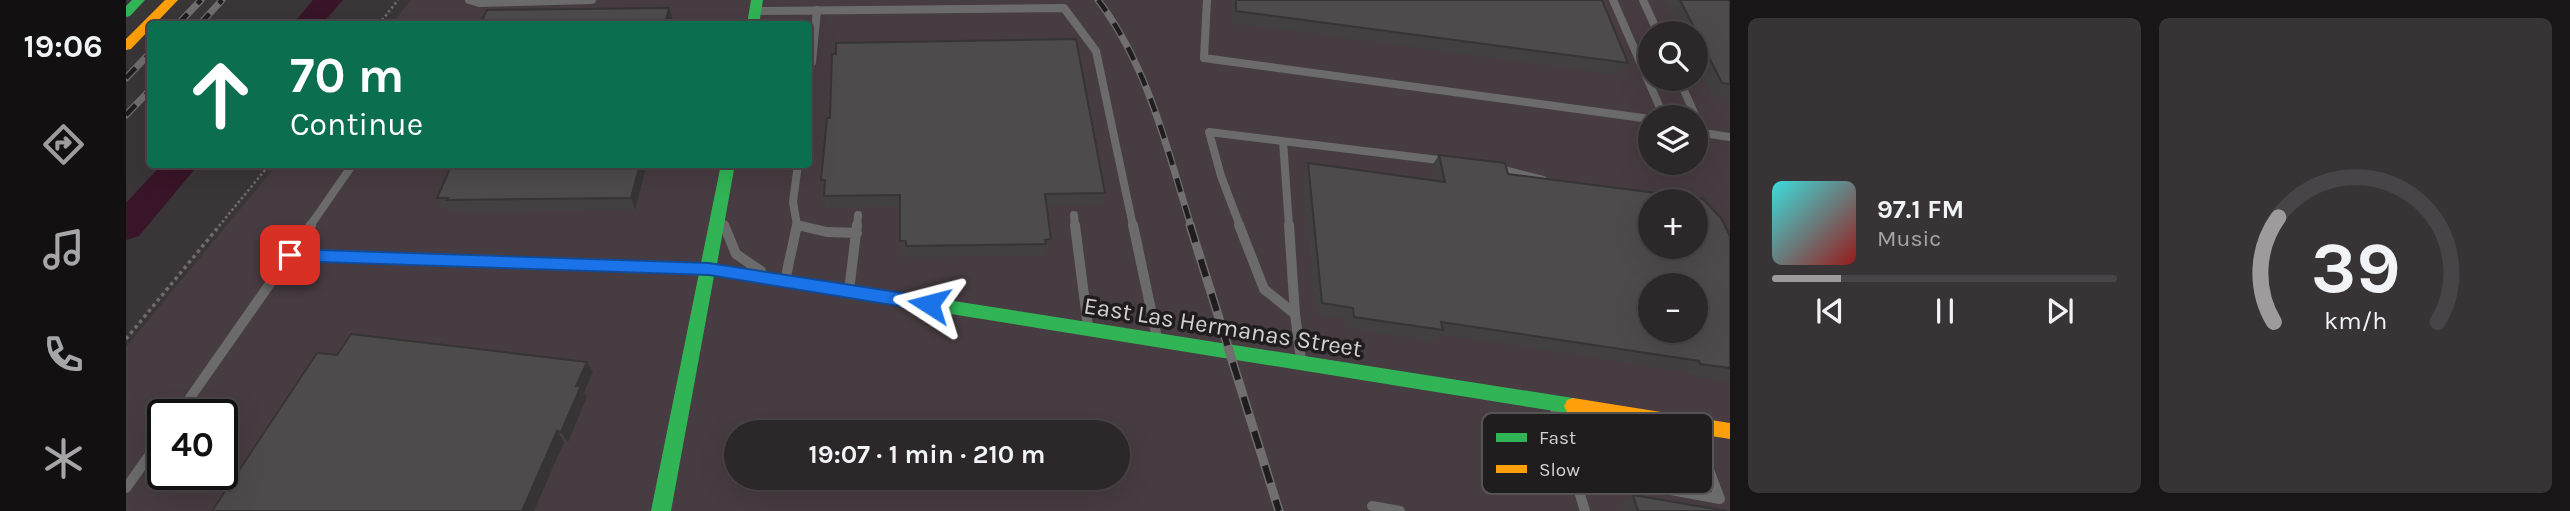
<!DOCTYPE html>
<meta charset="utf-8">
<style>
:root{--surface:#2c282a;--page:#383436;--text:#f1f3f6;--muted:#a6a6a8;--line:#484447;--accent:#9f9b9d}
body{margin:0;font-family:Karla,sans-serif;background:var(--page);color:var(--text);height:100vh;display:flex;flex-direction:column;font-size:26px;white-space:nowrap}
*{box-sizing:border-box;margin:0}
p{font-size:23px;color:var(--muted)}
.icon{flex:none;width:38px;height:38px;fill:none;stroke:currentColor;stroke-width:2;stroke-linecap:round;stroke-linejoin:round}
.map{position:relative;flex:1;overflow:hidden}
.sheet{display:flex;flex-direction:column;gap:18px;padding:18px;background:#181617;width:840px}
.sheet>*{flex:none}
.banner{position:absolute;left:21px;top:21px;width:665px;height:147px;border-radius:7px;box-shadow:0 7px 28px #0002,0 0 0 2px var(--line);background:#0b6e4f;color:#fff;overflow:hidden}
.buttons{position:absolute;left:1512px;top:21px;display:grid;gap:14px}
.buttons a{display:grid;place-items:center;width:70px;height:70px;border-radius:50%;background:var(--surface);box-shadow:0 7px 28px #0002,0 0 0 2px var(--line);font-size:35px}
.speed{position:absolute;left:21px;top:399px;display:flex;gap:14px;font-size:35px;font-weight:700;text-align:center}
.speed>*{display:grid;place-content:center;width:91px;height:91px;border-radius:50%;background:var(--surface);box-shadow:0 7px 28px #0002,0 0 0 2px var(--line);line-height:1}
.speed .limit{border:4px solid #111;border-radius:10px;background:#fff;color:#111}
.pin{position:absolute;display:grid;place-items:center;width:60px;height:60px;color:#fff;margin:-30px;border-radius:14px;box-shadow:0 4px 10px #0006}
.me{position:absolute;width:77px;margin:-38px;rotate:279deg;stroke-linejoin:round;filter:drop-shadow(0 0 5px #0008)}
.turn{display:flex;align-items:center;gap:24px;height:147px;padding:0 28px;font-size:32px}
.turn .icon{width:91px;height:91px;stroke-width:2.5}
.turn b{display:block;font-size:49px;line-height:60px}
.sheet .widget{flex:1;display:flex;flex-direction:column;justify-content:center;gap:10px;min-width:0;padding:0 24px;border-radius:10px;background:var(--page)}
.sheet .dial{align-items:center;gap:0}
.dial svg{height:182px;overflow:visible;fill:none;stroke:var(--line);stroke-width:7;stroke-linecap:round;text-anchor:middle}
.dial text{fill:var(--text);stroke:none}
.song{display:flex;align-items:center;gap:21px}
.cover{width:84px;height:84px;border-radius:10px;background:linear-gradient(135deg,hsl(180 70% 55%),hsl(0 70% 35%))}
.played{height:7px;border-radius:4px;background:linear-gradient(90deg,var(--accent) 20%,var(--line) 20%)}
.keys{display:flex;justify-content:space-around;direction:ltr}
.sheet .tiles{flex:1;display:grid;gap:18px;grid-template-columns:repeat(2,1fr)}
.trip{position:absolute;left:598px;top:420px;width:406px;height:70px;border-radius:35px;background:var(--surface);box-shadow:0 7px 28px #0002,0 0 0 2px var(--line);font-weight:700;line-height:70px;text-align:center}
main{display:flex;flex:1;min-height:0}
.dock{display:flex;flex-direction:column;width:126px;justify-content:space-around;align-items:center;background:#121011;color:var(--muted)}
.dock .icon{width:49px;height:49px}
.dock .current{color:var(--accent)}
.dock b{font-size:32px;color:var(--text)}
.map>svg:first-child{display:block}
.built{fill:#473c41;fill-rule:evenodd}
.lines{fill:none;stroke-linecap:round;stroke-linejoin:round}
.river{fill:#381528;fill-rule:evenodd}
.path-far1{stroke:#6e6c6d;stroke-width:2.5;stroke-dasharray:2.5 2.5;stroke-linecap:butt}
.path{stroke:#6e6c6d;stroke-width:3.5;stroke-dasharray:3.5 3.5;stroke-linecap:butt}
.lane-far1{stroke:#6c6b6c;stroke-width:8}
.lane{stroke:#6c6b6c;stroke-width:10}
.fast{fill:#30b455;fill-rule:evenodd}
.slow{fill:#ff9f0a;fill-rule:evenodd}
.rail-far1-casing{stroke:#706e6f;stroke-width:7}
.rail-casing{stroke:#706e6f;stroke-width:9}
.rail-far1{stroke:#201d1e;stroke-width:4.5;stroke-dasharray:14;stroke-linecap:butt}
.rail{stroke:#201d1e;stroke-width:6;stroke-dasharray:18;stroke-linecap:butt}
.wall{fill:#434041}
.shaded-wall{fill:#373435}
.building{fill:#4e4b4c;stroke:#373435;stroke-width:2;fill-rule:evenodd}
.route{fill:#1a73e8;stroke:#114b97;stroke-width:2}
.labels{text-anchor:middle;dominant-baseline:central;stroke-width:7;stroke-linejoin:round;paint-order:stroke}
.street-label{font-size:24px;fill:#d5d1d3;stroke:#201d1e}
.key{fill:#201d1e;stroke:#565354;stroke-width:2}
.key-label{font-size:19px;fill:#d5d1d3}
</style>
<main>
<nav class="dock">
<b>19:06</b>
<svg class="icon current" aria-label="directions" viewBox="0 0 24 24"><path d="M12 3l9 9-9 9-9-9zM9 14v-3h6M13 9l2 2-2 2"/></svg>
<svg class="icon" aria-label="music" viewBox="0 0 24 24"><path d="M9 18V5l10-2v13"/><circle cx="6" cy="18" r="3"/><circle cx="16" cy="16" r="3"/></svg>
<svg class="icon" aria-label="phone" viewBox="0 0 24 24"><path d="M5 4h4l2 5-3 2q2 4 5 5l2-3 5 2v4C11 20 4 13 5 4z"/></svg>
<svg class="icon" aria-label="climate" viewBox="0 0 24 24"><path d="M12 3v18M4 7l16 10M4 17L20 7"/></svg>
</nav>
<div class="map">
<svg width="1604" height="511" viewBox="0 0 1604 511">
<rect width="100%" height="100%" fill="#3a3638"/>
<path class="built" d="M285,0h1319v511h-1604v-164l151,-182 531,-1v-140h-417zM1524,33h46v46h-46zM1524,117h46v46h-46zM1524,201h46v46h-46zM1524,285h46v46h-46zM37,415h59v59h-59zM611,432h381v46h-381z"/>
<g class="lines">
<path class="river" d="M187,0h30l-21,24h-29z
M36,164h37l-60,72 -13,4v-37z"/>
<path class="path-far1" d="M253,24l19,-24
M93,226l51,-62"/>
<path class="path" d="M0,339l94,-114"/>
<path class="lane-far1" d="M343,0l10,3 113,-3
M1081,0l-3,58 446,61
M1487,0l51,117
M1517,0l15,33
M629,11l309,-3 32,43 37,175
M682,62h4l5,-52
M1553,79l24,54 27,4
M1157,141l6,85
M672,164l-5,38 4,23 6,1
M1370,168l47,12
M948,215l1,11
M184,226l43,-62
M731,226l1,-11
M1114,226l-19,-50 -12,-44 238,29"/>
<path class="lane" d="M598,225l12,29 25,17
M671,225l30,7 30,1
M949,225l13,102
M1007,225l24,113
M1113,225l25,64 31,25 6,46
M1163,225l6,89
M164,255l21,-30
M659,281l12,-56
M723,291l8,-66
M1428,404l19,68 147,27 -26,-69
M52,415l112,-160 418,14
M1447,472l12,39
M0,488l37,-52
M1246,506l28,5"/>
<path class="fast" d="M6,0h13l-15,16 -4,1v-11z
M625,0h12l-4,24h-12z
M595,164h14l-18,100 856,134 6,2 3,6 -3,6 -6,2 -859,-138 -43,235h-20z"/>
<path class="slow" d="M39,0h13l-23,24h-5v5l-19,20 -5,1v-11z
M1447,398l157,25v16l-157,-25 -6,-2 -3,-6 3,-6z"/>
<defs>
<path id="rail-far1" d="M972,0c50,66 69,149 93,226
M52,24l23,-24
M74,24l22,-24
M0,78l24,-25
M0,115l24,-25"/>
<path id="rail" d="M1064,225l89,286"/>
</defs>
<use href="#rail-far1" class="rail-far1-casing"/>
<use href="#rail" class="rail-casing"/>
<use href="#rail-far1" class="rail-far1"/>
<use href="#rail" class="rail"/>
</g>
<path class="wall" d="M1106,0h370l26,63 -10,12 -386,-52z
M1539,0h65v98l-19,-3 -15,-32v-30h-15z
M1313,155l291,81v146l-44,-7 -1,-3 -245,-38 -6,8 -87,-14 -2,-9 -29,-4 -14,-139 6,-13 126,17 -3,-13z
M521,164l-12,46 -180,2 -2,-2h-8l-8,-12z
M695,180l284,13 -3,12 -55,1 4,33 -2,12h-4l-1,5 -138,1v-4h-6v-46l-75,1 -1,-16h-1z
M211,355l250,7 6,10 -9,20 3,5 -19,45h-4z
M1507,495l94,16h-106l-2,-7z"/>
<path class="shaded-wall" d="M543,8l4,12 -2,4h-6z
M514,164h7l-12,46 -4,-12z
M461,362l6,10 -9,20 3,5 -19,45 -7,-10 15,-46z
M431,431l7,11 -30,69h-12z"/>
<path class="building" d="M1110,0h366l26,63 -392,-52z
M1554,0h50v84l-8,-1z
M543,8l-4,16h-185l7,-14z
M950,39l29,154 -60,1 6,45 -6,1 1,4 -140,2v-5h-6v-46l-76,1 1,-16h-4l6,-62h3l2,-64h4v-11z
M1313,155l66,8 3,11 195,25 18,19 9,18v132l-30,-4 -1,-3 -258,-39 2,8 -89,-13 -1,-9 -31,-5 -14,-140 137,19zM1524,201h46v46h-46zM1524,285h46v46h-46z
M326,164h188l-9,34 -184,2 1,-2h-11z
M225,334l236,28 -11,24h5l-20,46 -4,-1 -35,80h-310l105,-158 20,2z
M1507,495l94,16h-89z"/>
<path class="route" d="M164,249l419,14 220,34 6,2 2,5 -2,5 -6,2 -220,-36 -419,-14 -8,-6z"/>
<g class="labels">
<g class="street-label">
<text transform="translate(1097 327) rotate(9)">East Las Hermanas Street</text>
</g>
</g>
<rect x="1356" y="413" width="231" height="81" rx="10" class="key"/>
<rect x="1370" y="433" width="31" height="9" fill="#30b455"/>
<rect x="1370" y="465" width="31" height="8" fill="#ff9f0a"/>
<g class="key-label">
<text x="1413" y="444">Fast</text>
<text x="1413" y="476">Slow</text>
</g>
</svg>
<div class="buttons">
<a><svg class="icon" aria-label="search" viewBox="0 0 24 24"><circle cx="10" cy="10" r="6"/><path d="M15 15l6 6"/></svg></a>
<a><svg class="icon" aria-label="layers" viewBox="0 0 24 24"><path d="M12 4l9 5-9 5-9-5zM3 14l9 5 9-5"/></svg></a>
<a>+</a>
<a>−</a>
</div>
<div class="speed"><div class="limit">40</div></div>
<div class="pin" style="left:164px;top:255px;background:#d93025"><svg class="icon" aria-label="arrive" viewBox="0 0 24 24"><path d="M6 21V4h12l-3 4 3 4H6"/></svg></div>
<svg class="me" style="left:803px;top:304px" viewBox="-20 -20 40 40"><path d="M0-17L14 15 0 8-14 15z" fill="#1a73e8" stroke="#fff" stroke-width="4"/></svg>
<div class="trip">19:07 · 1 min · 210 m</div>
<div class="banner">
<div class="turn"><svg class="icon" aria-label="ahead" viewBox="0 0 24 24"><path d="M12 20V5M6 11l6-6 6 6"/></svg><div><b>70 m</b>Continue</div></div>
</div>
</div>
<section class="sheet">
<div class="tiles">
<div class="widget">
<div class="song"><i class="cover"></i><div><b>97.1 FM</b><p>Music</p></div></div>
<div class="played"></div>
<div class="keys"><svg class="icon" aria-label="previous" viewBox="0 0 24 24"><path d="M18 5L8 12l10 7zM5 5v14"/></svg><svg class="icon" aria-label="pause" viewBox="0 0 24 24"><path d="M8 5v14M16 5v14"/></svg><svg class="icon" aria-label="next" viewBox="0 0 24 24"><path d="M6 5l10 7-10 7zM19 5v14"/></svg></div>
</div>
<div class="widget dial"><svg viewBox="0 0 100 80">
<path d="M14 69A42 42 0 1 1 86 69"/>
<path d="M14 69A42 42 0 0 1 16 23" stroke="#9f9b9d"/>
<text x="50" y="56" font-size="32" font-weight="700">39</text>
<text x="50" y="72" font-size="11">km/h</text>
</svg></div>
</div>
</section>
</main>
